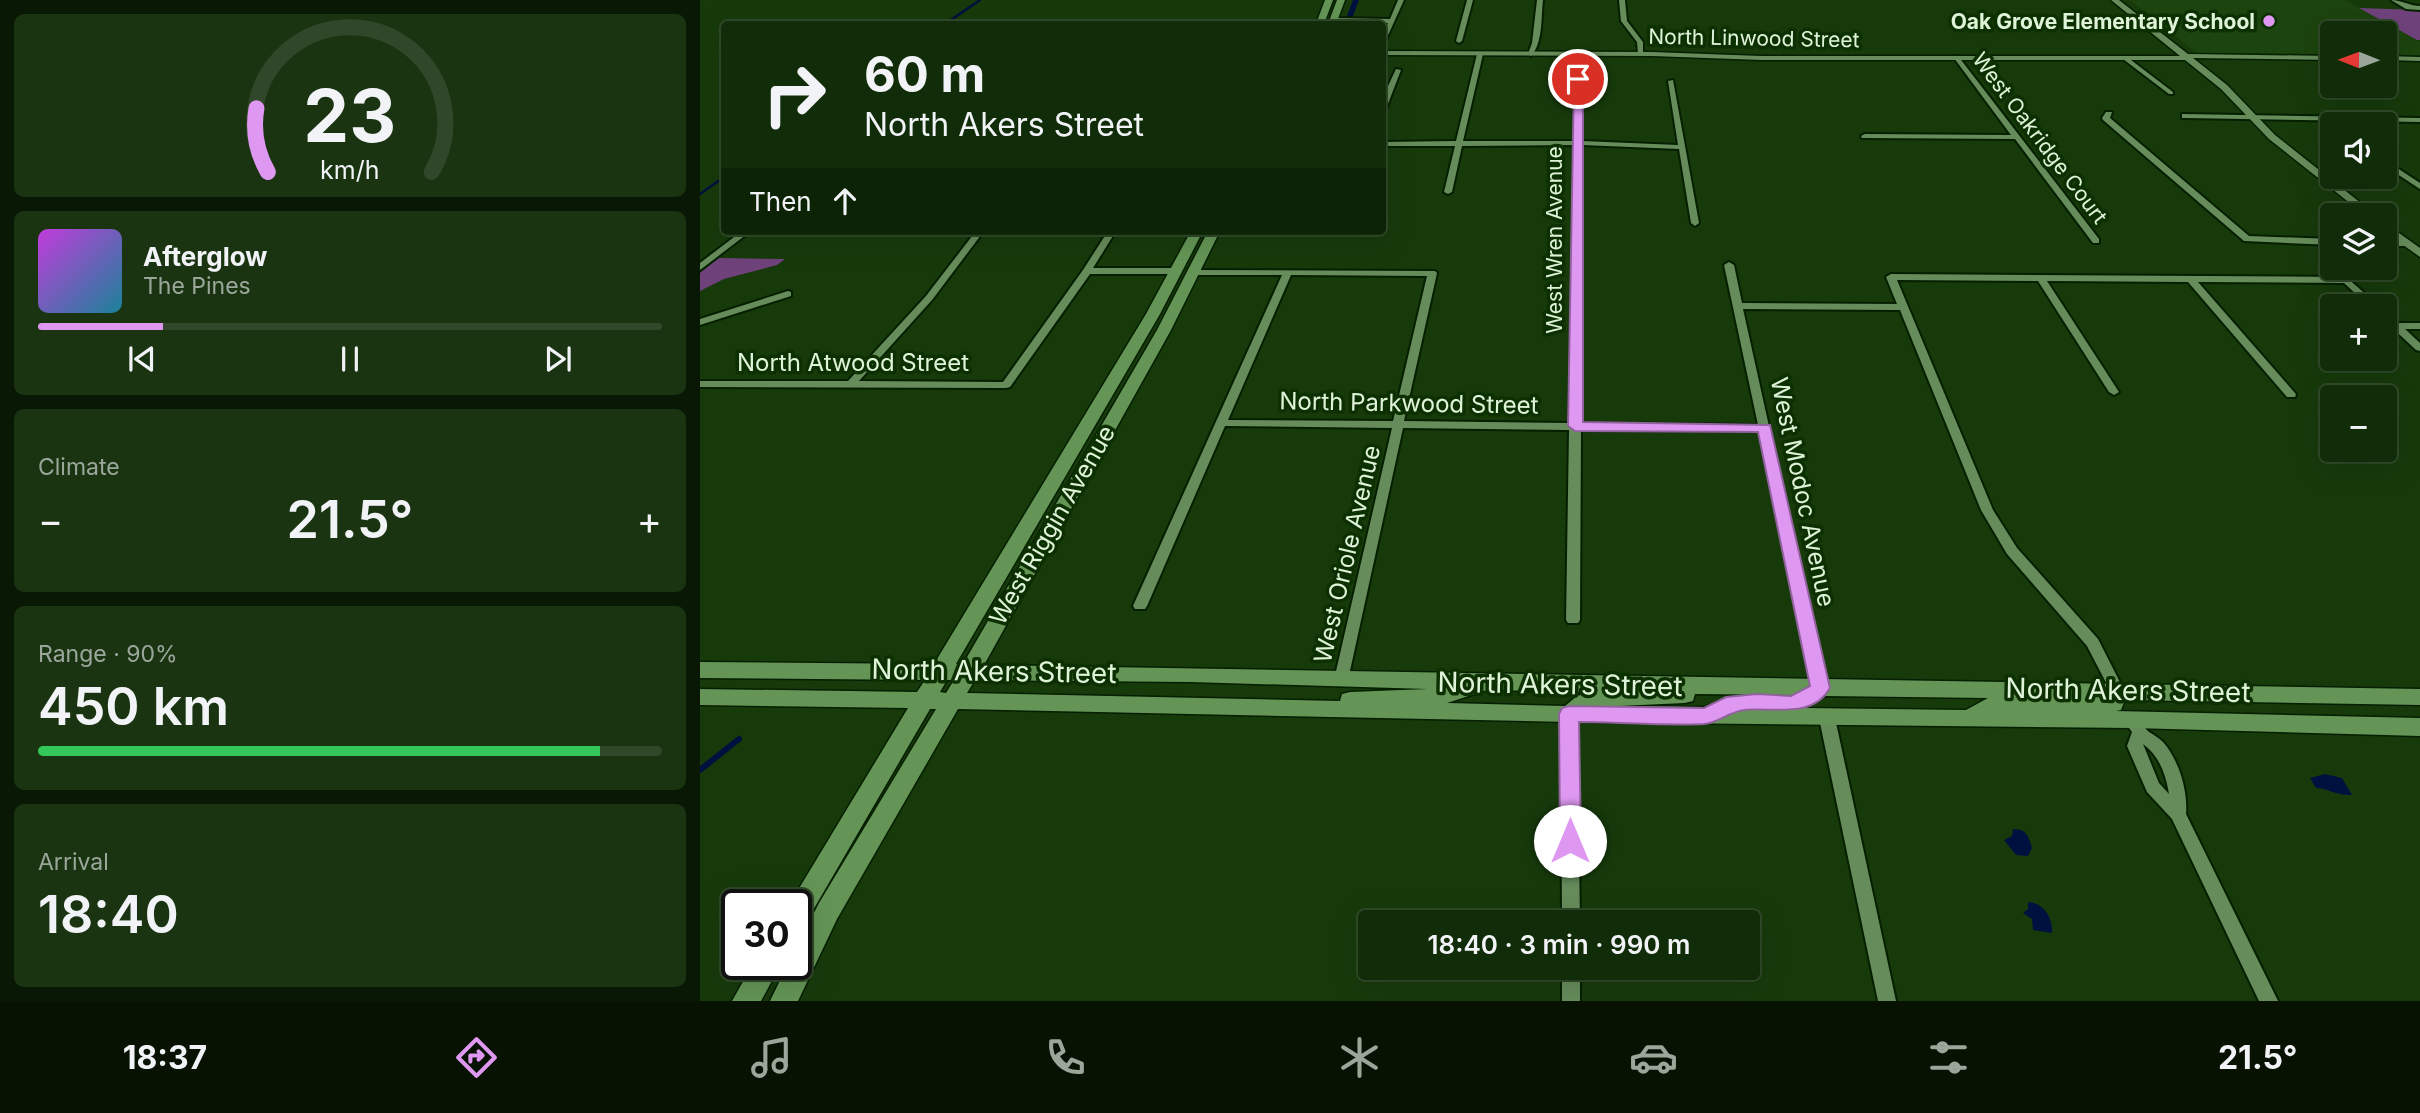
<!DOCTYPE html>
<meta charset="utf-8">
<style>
:root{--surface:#112c08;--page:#1a3412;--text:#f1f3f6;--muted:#9ca79c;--line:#304829;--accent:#df98f2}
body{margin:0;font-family:Inter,sans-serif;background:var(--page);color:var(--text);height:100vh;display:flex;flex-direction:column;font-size:26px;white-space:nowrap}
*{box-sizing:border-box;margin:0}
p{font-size:23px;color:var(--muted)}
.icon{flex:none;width:38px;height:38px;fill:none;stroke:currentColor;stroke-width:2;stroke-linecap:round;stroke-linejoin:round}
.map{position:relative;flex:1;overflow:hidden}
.sheet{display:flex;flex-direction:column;gap:14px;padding:14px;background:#091804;width:700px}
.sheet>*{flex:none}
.guide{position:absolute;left:21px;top:21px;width:665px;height:214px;border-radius:7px;box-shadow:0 7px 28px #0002,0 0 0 2px var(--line);background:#112c08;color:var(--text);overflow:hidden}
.needle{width:46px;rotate:271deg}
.fabs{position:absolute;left:1620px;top:21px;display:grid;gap:14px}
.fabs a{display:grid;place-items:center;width:77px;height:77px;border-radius:7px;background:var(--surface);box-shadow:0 7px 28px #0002,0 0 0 2px var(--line);font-size:35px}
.speed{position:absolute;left:21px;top:889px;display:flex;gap:14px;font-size:35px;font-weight:700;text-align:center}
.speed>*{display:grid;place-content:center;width:91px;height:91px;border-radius:50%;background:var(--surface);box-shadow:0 7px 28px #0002,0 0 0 2px var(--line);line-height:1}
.speed .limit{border:4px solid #111;border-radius:10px;background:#fff;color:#111}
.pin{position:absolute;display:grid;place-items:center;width:60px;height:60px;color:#fff;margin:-30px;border:4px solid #fff;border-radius:50%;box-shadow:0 2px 7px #0007}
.me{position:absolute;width:77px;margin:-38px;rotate:0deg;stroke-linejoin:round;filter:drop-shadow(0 0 5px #0008)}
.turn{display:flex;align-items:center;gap:24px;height:147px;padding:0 28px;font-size:32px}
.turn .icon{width:91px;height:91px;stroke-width:2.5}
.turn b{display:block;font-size:49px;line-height:60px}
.then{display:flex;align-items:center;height:66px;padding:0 28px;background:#0003;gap:14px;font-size:26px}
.big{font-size:52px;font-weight:600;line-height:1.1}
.sheet .tile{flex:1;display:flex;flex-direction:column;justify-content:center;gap:10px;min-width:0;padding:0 24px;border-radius:10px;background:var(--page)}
.sheet .dial{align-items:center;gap:0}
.dial svg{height:182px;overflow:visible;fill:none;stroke:var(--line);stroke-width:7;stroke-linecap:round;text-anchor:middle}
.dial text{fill:var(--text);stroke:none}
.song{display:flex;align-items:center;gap:21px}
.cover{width:84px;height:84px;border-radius:10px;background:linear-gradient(135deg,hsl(290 70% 55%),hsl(190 70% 35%))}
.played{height:7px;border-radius:4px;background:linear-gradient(90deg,var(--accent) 20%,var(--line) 20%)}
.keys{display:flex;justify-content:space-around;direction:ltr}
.heat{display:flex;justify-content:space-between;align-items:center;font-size:38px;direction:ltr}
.charge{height:10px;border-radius:5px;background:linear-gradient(90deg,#34c759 90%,var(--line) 0)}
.trip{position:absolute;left:658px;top:910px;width:402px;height:70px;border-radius:7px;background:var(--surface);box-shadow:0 7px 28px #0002,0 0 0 2px var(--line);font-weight:600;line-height:70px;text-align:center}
.tabs{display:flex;height:112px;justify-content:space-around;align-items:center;background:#071203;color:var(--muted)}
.tabs .icon{width:49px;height:49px}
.tabs .on{color:var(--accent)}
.tabs b{font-size:32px;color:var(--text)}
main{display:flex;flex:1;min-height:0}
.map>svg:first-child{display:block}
.built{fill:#1c440e}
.green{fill:#70427c}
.water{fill:#00113f}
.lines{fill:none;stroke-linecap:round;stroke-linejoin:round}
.stream-far1{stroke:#00113f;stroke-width:2.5}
.stream{stroke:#00113f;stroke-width:6}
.canal{fill:#00113f;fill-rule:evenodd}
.minor-casing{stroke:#051f00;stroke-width:4}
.tertiary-casing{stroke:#051f00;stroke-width:3}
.secondary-casing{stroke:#051f00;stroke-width:3}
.minor{fill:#668c5b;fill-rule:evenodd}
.tertiary{fill:#668c5b;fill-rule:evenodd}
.secondary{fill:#649556;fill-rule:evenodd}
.route{fill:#df98f2;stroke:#91639d;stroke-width:2}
.poi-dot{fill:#df98f2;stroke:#0c3001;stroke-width:2.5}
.labels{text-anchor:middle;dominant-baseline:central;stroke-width:7;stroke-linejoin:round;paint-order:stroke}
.far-poi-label{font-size:21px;font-weight:bold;fill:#def3d8;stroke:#0c3001;text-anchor:end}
.far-street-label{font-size:21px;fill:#def3d8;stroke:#0c3001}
.street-label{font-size:24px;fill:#def3d8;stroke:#0c3001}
.near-street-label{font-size:28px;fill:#def3d8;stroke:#0c3001}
</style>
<main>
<section class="sheet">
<div class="tile dial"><svg viewBox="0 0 100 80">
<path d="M14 69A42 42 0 1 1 86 69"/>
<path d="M14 69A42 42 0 0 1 9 41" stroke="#df98f2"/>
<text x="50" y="56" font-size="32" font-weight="700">23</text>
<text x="50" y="72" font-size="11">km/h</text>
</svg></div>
<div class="tile">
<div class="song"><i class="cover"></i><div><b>Afterglow</b><p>The Pines</p></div></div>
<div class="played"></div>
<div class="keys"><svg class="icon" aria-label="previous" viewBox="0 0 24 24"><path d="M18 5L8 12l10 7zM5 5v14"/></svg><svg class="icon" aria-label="pause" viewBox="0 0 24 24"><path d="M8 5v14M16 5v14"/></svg><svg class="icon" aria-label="next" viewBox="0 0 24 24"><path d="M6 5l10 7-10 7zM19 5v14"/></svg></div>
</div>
<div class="tile"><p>Climate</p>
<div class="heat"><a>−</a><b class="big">21.5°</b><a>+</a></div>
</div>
<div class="tile"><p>Range · 90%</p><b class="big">450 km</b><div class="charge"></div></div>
<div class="tile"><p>Arrival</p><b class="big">18:40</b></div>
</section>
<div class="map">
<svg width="1720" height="1001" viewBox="0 0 1720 1001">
<rect width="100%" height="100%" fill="#173a0b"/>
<path class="built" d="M1430,0h215l75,42v13h-35v-22h-52v21l-136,-1z"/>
<path class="green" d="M1659,8l61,2v30h-3z
M19,258l66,1 -8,6 -53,14 -24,12v-18z"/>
<path class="water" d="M1625,774l17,4 10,17c-19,0 -21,-6 -36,-7l-6,-10z
M1313,829c13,-1 16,8 19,19l-4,8 -12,-1 -12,-15 8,-4z
M1328,902c16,1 25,16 24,31l-19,-3 -1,-11 -9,-6 5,-4z"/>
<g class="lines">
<path class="stream-far1" d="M245,24l35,-24
M0,194l24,-17"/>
<path class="stream" d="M0,770l39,-31"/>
<path class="canal" d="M653,0h6l-6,16 -3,2 -3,-2z"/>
<defs>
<path id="minor" d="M698,0h6l-19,42 -3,1v-8l6,-12 -54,-1 -3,-2 3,-2 56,1z
M767,0h6l-11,41 -3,2 -3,-2z
M837,0h6c-2,17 0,44 -12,56l-3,-2 4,-11z
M919,0h6l2,21 16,21v13l-5,-1 -1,-12 -16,-21z
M1691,0c11,0 18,6 29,6v4l-14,-1z
M879,52l3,2v87l96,4 -10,-64 5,-1 26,143 -4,3 -4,-3 -12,-74 -97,-4 -1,278 177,2 -34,-160 5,-3 5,3 8,38 155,1 -11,-27 5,-3 455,3 31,27 2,2h-10l-25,-23 -146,-1 97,111 1,2 -1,2h-8l-99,-115 -141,-1 72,111 -5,3 -5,-3 -71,-111 -141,-1 96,230 24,38 81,91 28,55 -2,4 -5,2 -5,-2 -27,-52 -80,-92 -26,-44 -81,-200 -157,-1 84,379 -2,4 -5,2 -5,-2 -2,-4 -54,-257 -178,-1 -1,190 -2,3h-10l-2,-3 3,-190 -166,-2 -55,252 -2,4 -5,2 -5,-2 -2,-4 58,-252 -167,-2 -78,180 -2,3h-10l-2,-3 149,-331h-88l-3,-1v-4l244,1 2,2 -33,148 165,2 5,-278 -112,1 -10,46 -4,2 -4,-2 11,-46h-73v-4l74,-1 21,-87 3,-2 3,2 -20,87h111l2,-87zM591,275l136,1 -34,145 -165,-1z
M1254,56h4l141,183v4h-6l-78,-104 -153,-1 -1,-2 4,-2 146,1 -57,-77z
M1423,57h4l46,35v2h-4l-46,-35z
M696,69l5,1 -15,39 -4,2v-12z
M1406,112h6l-2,6 139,118 84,3v6l-89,-4 -141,-121 -1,-2z
M1482,114l238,4v4l-235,-4h-3z
M1685,160l35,23v6l-35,-23z
M42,231h9l-51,39v-7z
M276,231h8l-52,69 -73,81 144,1 80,-112 25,-39h8l-23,37h81l5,3 -5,3h-84l-80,113 -4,1 -306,-1v-6h148l78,-85z
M1685,240h23l4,3 -4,3h-23z
M88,291l3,1v4l-91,29v-6z
M1685,313l13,10h22v6h-15l15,14v8l-4,-1 -31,-29z
M869,708l5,2 3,4 3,208h-18l-1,-208 3,-4z
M1127,712l5,2 3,4 61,283h-18l-59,-283 3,-4z
M1437,722c7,2 7,6 12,10 5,3 10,6 14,10 16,18 25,49 23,72l92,187h-19l-87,-182 -25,-27 -20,-46 5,-14 -3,-4 3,-4zM1443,744c16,11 23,31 26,50l-10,-11z
M862,968h18v33h-18z"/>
<path id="tertiary" d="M1411,0h8l69,54 145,2v4l-140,-2 34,27 48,50 101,80h-11l-96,-76 -48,-50 -36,-29h-424l-109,-4 -270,-1v-4l270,1 109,4h419z
M1685,56l35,1v4l-35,-1z
M1685,223l35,25v9l-35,-25z"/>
<path id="secondary" d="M625,0h8l-9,24h-8z
M637,0h8l-9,24h-8z
M491,231h12l-43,83 -204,350h7l194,-334 51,-99h12l-49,99 -187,335 1436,24v16l-295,-5 -4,10 -5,1 304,7v18l-287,-8 -564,-6 -611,-13 -121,210 -39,82h-28l18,-37h8v-16l23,-45 117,-194h-6l-125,215 -9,4v-23h-7l119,-197 -208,-3v-16l217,3 8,-12 -225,-2v-16l234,2 212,-350zM247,680h7l-8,13 -6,-1zM275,680l215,2 238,7 -78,3 -8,2 -2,7 -373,-8zM787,690l104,2 -14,4 -12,10 -118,-3zM995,694l98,1h-51l-37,12 -87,-1 67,-3 8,-2zM1125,696l163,2 -22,12 -162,-2z
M53,964h28l-20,37h-29z"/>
</defs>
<use href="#minor" class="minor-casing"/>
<use href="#tertiary" class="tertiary-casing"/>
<use href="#secondary" class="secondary-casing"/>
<use href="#minor" class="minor"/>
<use href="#tertiary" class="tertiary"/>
<use href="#secondary" class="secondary"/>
</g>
<path class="route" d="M878,76l5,3v343l187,3 60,263c-17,31 -58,19 -85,22 -17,2 -27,13 -41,14 -41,2 -84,-2 -125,-2l2,119 -3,7 -8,2 -7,-2 -3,-7 -1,-127 3,-6 7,-2 135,2 22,-11 31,-3 34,2 19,-10 -52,-254 -183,-1 -7,-5 6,-347z"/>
<circle class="poi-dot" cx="1569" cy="21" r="7"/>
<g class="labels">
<g class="far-poi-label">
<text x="1555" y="21">Oak Grove Elementary School</text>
</g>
<g class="far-street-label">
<text transform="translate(1054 38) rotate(1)">North Linwood Street</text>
<text transform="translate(1340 138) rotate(53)">West Oakridge Court</text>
<text transform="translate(854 240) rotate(-90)">West Wren Avenue</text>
</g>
<g class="street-label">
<text x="153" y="362">North Atwood Street</text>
<text transform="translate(709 403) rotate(1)">North Parkwood Street</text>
<text transform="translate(1103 492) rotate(78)">West Modoc Avenue</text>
<text transform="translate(352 525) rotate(-60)">West Riggin Avenue</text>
<text transform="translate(647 554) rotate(-77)">West Oriole Avenue</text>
</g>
<g class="near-street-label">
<text transform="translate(294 671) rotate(1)">North Akers Street</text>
<text transform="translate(860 684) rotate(1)">North Akers Street</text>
<text transform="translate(1428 690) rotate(1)">North Akers Street</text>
</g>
</g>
</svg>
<div class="fabs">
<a><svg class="needle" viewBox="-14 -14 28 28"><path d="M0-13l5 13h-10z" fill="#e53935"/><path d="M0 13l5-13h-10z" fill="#9ca79c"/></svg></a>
<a><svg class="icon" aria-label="sound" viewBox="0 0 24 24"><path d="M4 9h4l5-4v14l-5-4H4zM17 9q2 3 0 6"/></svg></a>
<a><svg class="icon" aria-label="layers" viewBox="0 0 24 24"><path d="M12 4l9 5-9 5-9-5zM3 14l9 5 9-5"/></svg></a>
<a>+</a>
<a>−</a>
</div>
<div class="speed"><div class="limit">30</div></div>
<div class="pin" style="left:878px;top:79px;background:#d93025"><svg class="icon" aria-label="arrive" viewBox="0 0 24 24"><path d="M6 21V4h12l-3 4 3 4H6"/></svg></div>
<svg class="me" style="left:870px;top:841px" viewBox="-20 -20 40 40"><circle r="19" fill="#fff"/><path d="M0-13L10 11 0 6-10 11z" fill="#df98f2"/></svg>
<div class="trip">18:40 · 3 min · 990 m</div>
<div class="guide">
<div class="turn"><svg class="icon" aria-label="right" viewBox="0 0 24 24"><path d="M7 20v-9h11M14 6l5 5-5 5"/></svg><div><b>60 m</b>North Akers Street</div></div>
<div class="then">Then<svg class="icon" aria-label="ahead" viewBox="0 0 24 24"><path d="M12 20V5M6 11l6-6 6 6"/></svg></div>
</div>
</div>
</main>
<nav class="tabs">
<b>18:37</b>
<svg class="icon on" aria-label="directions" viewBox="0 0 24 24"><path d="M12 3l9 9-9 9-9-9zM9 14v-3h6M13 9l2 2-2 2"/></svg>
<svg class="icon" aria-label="music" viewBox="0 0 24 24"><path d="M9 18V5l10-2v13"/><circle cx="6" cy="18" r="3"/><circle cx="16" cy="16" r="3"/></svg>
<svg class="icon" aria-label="phone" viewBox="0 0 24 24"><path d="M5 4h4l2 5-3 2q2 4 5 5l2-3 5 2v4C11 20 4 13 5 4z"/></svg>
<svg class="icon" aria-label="climate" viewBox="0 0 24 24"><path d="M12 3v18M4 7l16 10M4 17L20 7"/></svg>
<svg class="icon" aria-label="car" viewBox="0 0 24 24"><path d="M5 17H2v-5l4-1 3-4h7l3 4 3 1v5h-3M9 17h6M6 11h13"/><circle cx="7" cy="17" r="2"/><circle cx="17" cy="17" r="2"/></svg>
<svg class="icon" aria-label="filters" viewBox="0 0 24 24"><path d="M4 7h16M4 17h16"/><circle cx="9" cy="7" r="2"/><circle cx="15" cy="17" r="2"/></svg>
<b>21.5°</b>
</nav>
